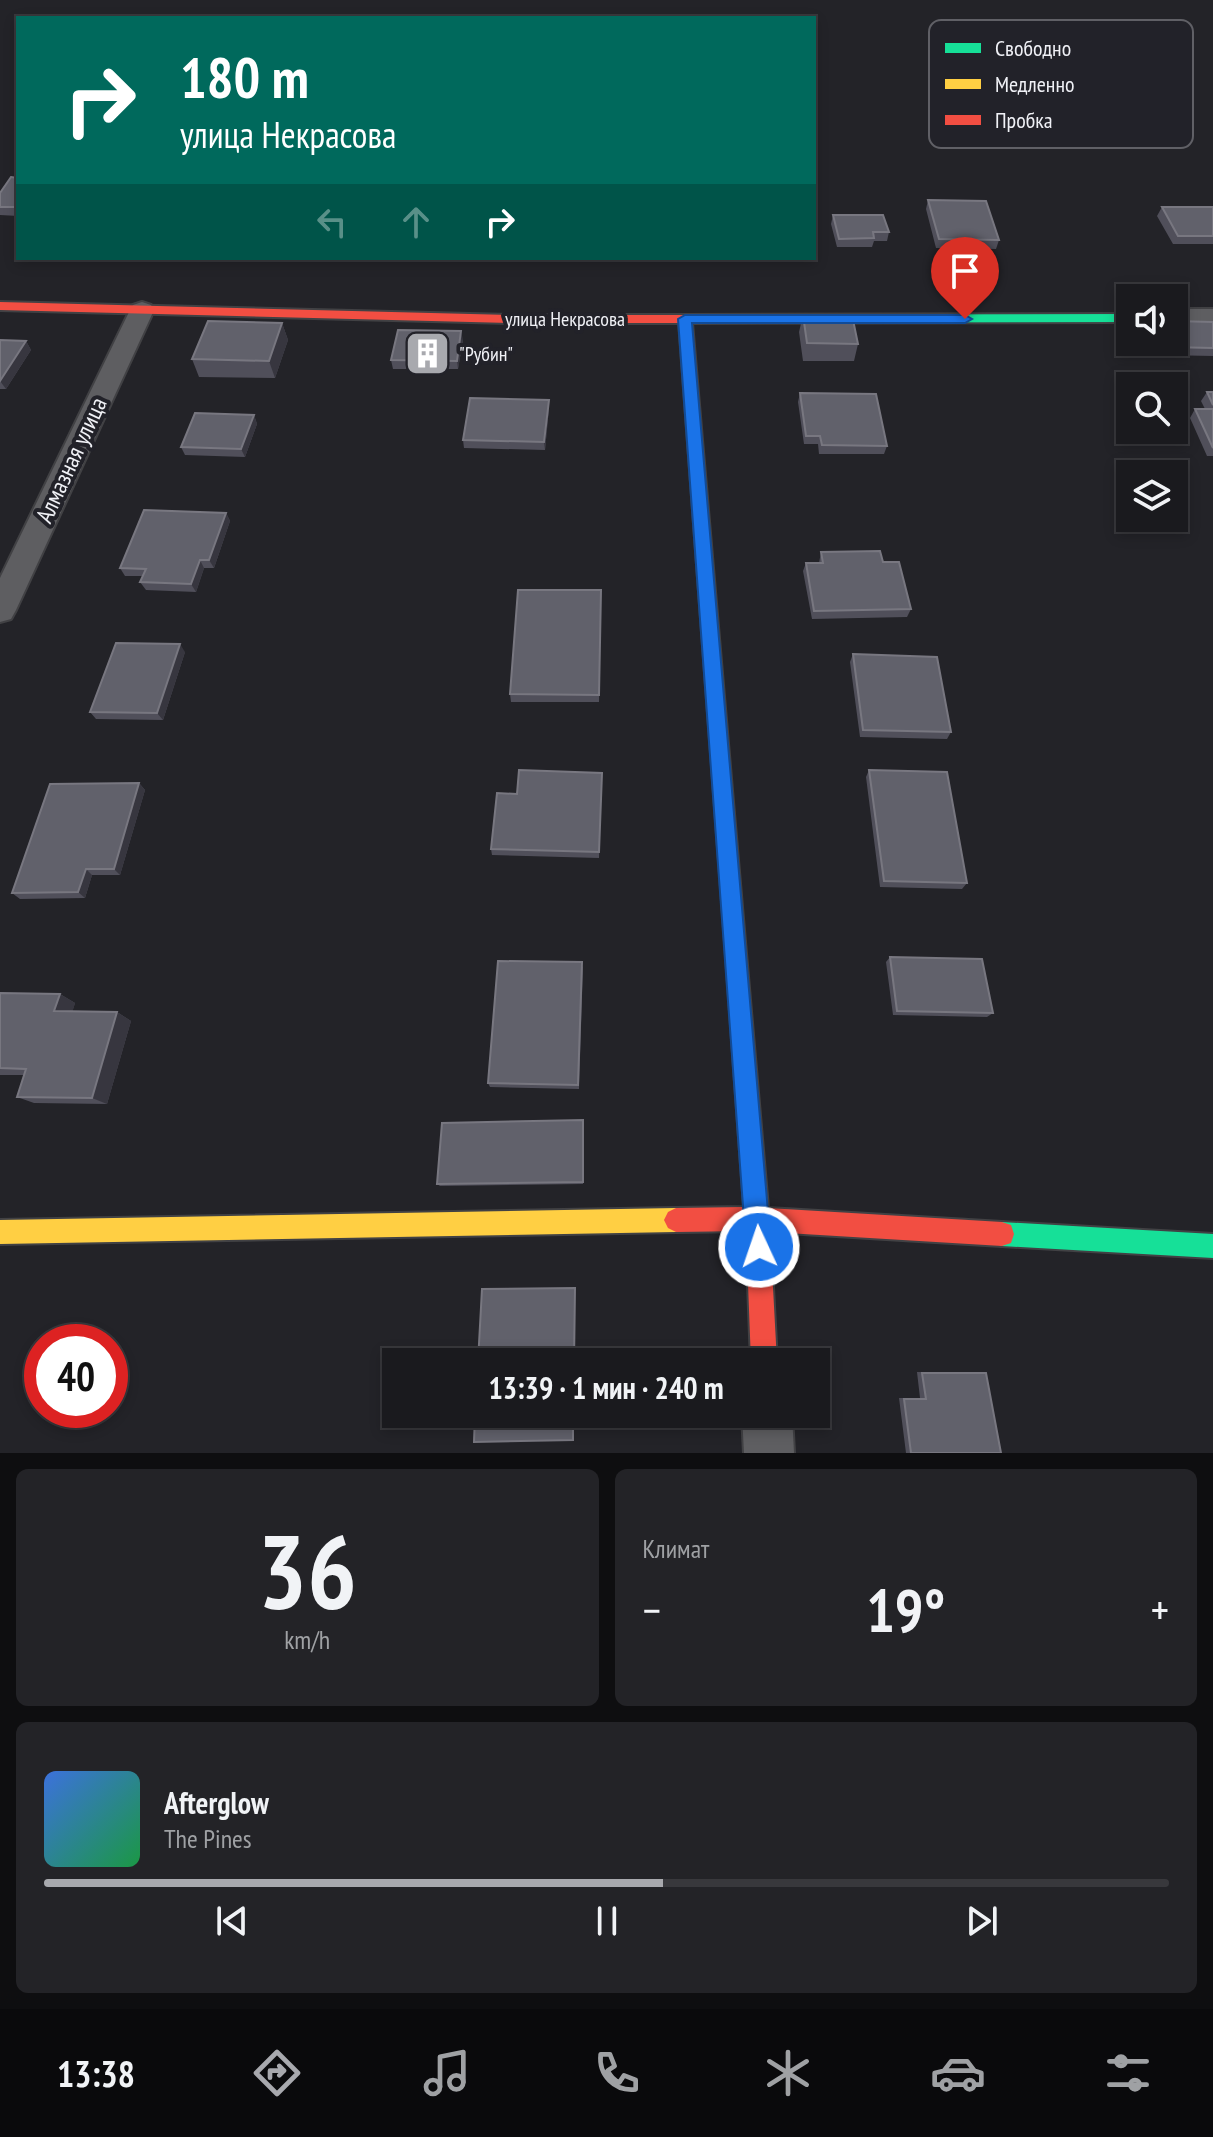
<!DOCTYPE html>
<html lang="ru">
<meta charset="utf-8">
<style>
:root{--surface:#1a1a1e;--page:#232327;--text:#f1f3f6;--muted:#9fa1a4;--line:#38383c;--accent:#a8a9ae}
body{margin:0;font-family:"PT Sans Narrow",sans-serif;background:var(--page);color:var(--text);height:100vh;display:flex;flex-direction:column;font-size:30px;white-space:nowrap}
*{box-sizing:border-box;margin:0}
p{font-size:26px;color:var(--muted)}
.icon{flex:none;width:44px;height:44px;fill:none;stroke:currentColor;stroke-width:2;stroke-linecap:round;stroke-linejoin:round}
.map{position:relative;height:1453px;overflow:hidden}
.side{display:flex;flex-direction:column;gap:16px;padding:16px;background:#0e0e10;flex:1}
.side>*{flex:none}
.hud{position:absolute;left:16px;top:16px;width:800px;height:244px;border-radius:0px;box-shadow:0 4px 12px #0003,0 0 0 2px var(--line);background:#00695c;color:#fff;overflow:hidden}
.buttons{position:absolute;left:1116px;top:284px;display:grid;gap:16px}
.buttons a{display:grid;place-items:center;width:72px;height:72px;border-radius:0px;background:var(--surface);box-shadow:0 4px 12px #0003,0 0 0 2px var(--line);font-size:40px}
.speed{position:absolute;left:24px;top:1324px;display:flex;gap:16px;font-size:40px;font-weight:700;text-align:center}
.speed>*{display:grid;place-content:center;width:104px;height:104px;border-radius:50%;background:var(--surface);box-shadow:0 4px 12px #0003,0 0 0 2px var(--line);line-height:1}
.speed .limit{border:12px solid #d22;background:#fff;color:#111}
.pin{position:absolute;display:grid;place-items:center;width:68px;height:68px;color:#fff;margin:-82px -34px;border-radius:50% 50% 50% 0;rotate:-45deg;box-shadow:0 0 8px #0007}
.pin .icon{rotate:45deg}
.me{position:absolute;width:88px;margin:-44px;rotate:357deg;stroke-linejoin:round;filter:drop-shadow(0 0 6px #0008)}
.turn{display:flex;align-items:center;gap:28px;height:168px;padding:0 32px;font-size:36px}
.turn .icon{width:104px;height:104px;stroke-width:2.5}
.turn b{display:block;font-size:56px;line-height:68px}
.lanes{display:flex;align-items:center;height:76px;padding:0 32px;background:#0003;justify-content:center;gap:40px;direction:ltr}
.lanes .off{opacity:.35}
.big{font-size:60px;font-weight:700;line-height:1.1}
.side .card{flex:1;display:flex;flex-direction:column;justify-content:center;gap:12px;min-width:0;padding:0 28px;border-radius:12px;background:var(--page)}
.side .dial{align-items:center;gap:0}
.dial b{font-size:104px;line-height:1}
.song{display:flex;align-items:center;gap:24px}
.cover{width:96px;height:96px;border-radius:12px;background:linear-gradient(135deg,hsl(220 70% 55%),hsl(140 70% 35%))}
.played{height:8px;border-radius:4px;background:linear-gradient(90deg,var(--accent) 55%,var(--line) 55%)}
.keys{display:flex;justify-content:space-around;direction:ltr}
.heat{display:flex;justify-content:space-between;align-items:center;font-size:44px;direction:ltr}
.side .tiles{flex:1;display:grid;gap:16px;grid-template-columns:1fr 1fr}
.card:last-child{grid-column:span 2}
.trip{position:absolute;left:382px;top:1348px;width:448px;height:80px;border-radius:0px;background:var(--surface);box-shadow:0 4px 12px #0003,0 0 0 2px var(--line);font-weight:700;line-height:80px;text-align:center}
.dock{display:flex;height:128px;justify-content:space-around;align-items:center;background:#0a0a0c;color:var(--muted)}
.dock .icon{width:56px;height:56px}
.dock .active{color:var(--accent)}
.dock b{font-size:36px;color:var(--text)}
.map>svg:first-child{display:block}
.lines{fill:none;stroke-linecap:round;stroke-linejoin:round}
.street-casing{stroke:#414144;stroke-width:4}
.fast-casing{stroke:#414144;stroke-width:4}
.slow-casing{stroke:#414144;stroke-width:4}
.jam-casing{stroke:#414144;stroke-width:4}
.street{fill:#5e5e61;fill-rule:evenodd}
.fast{fill:#16e098;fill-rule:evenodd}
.slow{fill:#ffcf43;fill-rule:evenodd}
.jam{fill:#f24e42;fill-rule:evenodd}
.wall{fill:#504f5a}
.shaded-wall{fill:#37363f}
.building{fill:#61616b;stroke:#787780;stroke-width:2}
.route{fill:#1a73e8;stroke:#114b97;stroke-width:2}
.labels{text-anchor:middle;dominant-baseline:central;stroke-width:8;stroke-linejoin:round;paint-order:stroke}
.far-street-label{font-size:20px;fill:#f0f1f6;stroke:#222229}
.far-poi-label{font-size:20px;fill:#f0f1f6;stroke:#222229;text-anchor:start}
.street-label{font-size:24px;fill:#f0f1f6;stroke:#222229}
.key{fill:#222229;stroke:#606066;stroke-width:2}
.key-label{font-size:22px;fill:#f0f1f6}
</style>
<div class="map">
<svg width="1213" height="1453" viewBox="0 0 1213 1453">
<rect width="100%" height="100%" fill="#232328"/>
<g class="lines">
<defs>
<path id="street" d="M142,302l9,3 3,5 -138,300 -5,9 -11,3v-44l130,-268 3,-5z
M1174,309h39v16h-39z
M742,1414h50l2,39h-50z"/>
<path id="fast" d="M1130,314v8l-438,1 53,619 -3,7 -7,3 -7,-3 -3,-7 -46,-620 -4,-3 7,-4z
M1002,1222l211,12v24l-211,-12 -9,-3 -3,-9 3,-9z"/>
<path id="slow" d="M676,1208l8,4 4,8 -4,8 -8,4 -676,12v-24z"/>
<path id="jam" d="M0,302l511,13h171l7,4 -7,4h-171l-511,-13z
M735,932l7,3 3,7 23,266 234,14 9,3 3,9 -3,9 -9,3 -232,-14 7,130h-26l-5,-131 -70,1 -8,-4 -4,-8 4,-8 8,-4 68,-1 -19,-265 3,-7z"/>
</defs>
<use href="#street" class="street-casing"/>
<use href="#fast" class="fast-casing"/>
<use href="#slow" class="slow-casing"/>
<use href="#jam" class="jam-casing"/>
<use href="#street" class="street"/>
<use href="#fast" class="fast"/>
<use href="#slow" class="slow"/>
<use href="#jam" class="jam"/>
</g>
<path class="wall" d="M18,178v38l-18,-1v-22z
M928,200l71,40 -3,9 -60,-1 -10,-39z
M1162,207h51v37h-40l-16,-28z
M833,215l56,17 -2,9h-13l-2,6h-35l-6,-23z
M803,315l55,29 -4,17h-51l-4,-29z
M1213,322v34l-49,-1 -6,-13h16z
M282,323l6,17 -13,38 -76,-1 -7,-18z
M0,340l26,1 5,9 -25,39h-6z
M463,340l-5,29h-65l-2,-9z
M1207,392h6v64h-6l-17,-38 5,-9h10l-4,-8z
M800,393l87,53 -3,8h-65l-1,-10h-14l-6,-42z
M549,408l-4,42 -81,-2 -1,-8z
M254,415l3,9 -12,33 -60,-2 -4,-8z
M226,513l4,8 -16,47h-10l-8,24 -50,-2 -6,-8 3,-6h-18l-5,-8z
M821,552l62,10 28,47 -4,8 -95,2 -9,-48 3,-8h13z
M601,590l-2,112h-88l-1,-8z
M185,652l-22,68 -67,-1 -6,-7z
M853,654l98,78 -4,7 -87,-2 -10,-75z
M869,770l98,113 -5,6 -82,-2 -14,-110z
M602,773l-3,85 -107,-3 -1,-6 26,-55z
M139,783l6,7 -25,85h-28l-7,23 -65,1 -8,-6z
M890,957l103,56 -6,4 -94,-2 -7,-53z
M583,966l-4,123 -89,-2 -2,-4z
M0,993l60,1 15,9 -3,9h45l14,9 -24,83 -73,-1 -17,-6 7,-22h-24z
M583,1120v64l-143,2 -3,-2z
M917,1372l69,1 15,80h-95l-7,-55h21z"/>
<path class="shaded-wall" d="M282,323l6,17 -13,38 -6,-17z
M461,331l2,9 -5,29 -1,-8z
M26,341l5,9 -25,39 -6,-8z
M549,400v8l-4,42 -1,-8z
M254,415l3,9 -12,33 -4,-8z
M226,513l4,8 -16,47 -5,-8z
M200,560l4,8 -8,24 -5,-8z
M180,644l5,8 -22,68 -6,-7z
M139,783l6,7 -25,85 -6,-6z
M86,869l6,6 -7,23 -7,-6z
M60,994l15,9 -5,17 -16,-9z
M117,1012l14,9 -24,83 -15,-6z"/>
<path class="building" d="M11,177l7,1v29h-18v-14z
M928,200l58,1 13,39 -60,-1z
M1162,207h51v29h-35z
M833,215h50l6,17h-16l1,6 -35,1z
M803,315h49l6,29 -51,-1z
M208,321l74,2 -13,38 -77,-2z
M1174,321l39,1v26l-44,-1 -2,-5h7z
M398,330l63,1 -4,30 -66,-1z
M0,340l26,1 -26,40z
M1207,392h6v13z
M800,393l76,1 11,52 -65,-1 -2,-9h-14z
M470,398l79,2 -5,42 -81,-2z
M1195,409h18v39z
M195,413l59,2 -13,34 -60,-2z
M144,510l82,3 -17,47h-9l-9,24 -51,-2 6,-13 -26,-1z
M880,551l3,11h16l12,47 -97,2 -8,-48h17l-2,-11z
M518,590h83l-2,105 -89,-1z
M116,643l64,1 -23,69 -67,-1z
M853,654l84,3 14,75 -88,-2z
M519,770l83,3 -3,79 -108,-3 6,-56 20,1z
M869,770l78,2 20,111 -83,-2z
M139,783l-25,86h-28l-8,23 -66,1 38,-109z
M890,957l92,2 11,54 -96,-2z
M498,961l84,1 -4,123 -90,-2z
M0,993l60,1 -6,17 63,1 -25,86 -75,-1 9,-28 -26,-1z
M583,1120v62l-146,2 5,-61z
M575,1288l-1,74h-96l4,-73z
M922,1373h64l15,80h-90l-7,-54h22z
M475,1414h98v26l-99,2z"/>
<path class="route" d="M685,315h280l7,4 -7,4h-273l79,924 -4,9 -8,4 -9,-4 -4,-9 -68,-928z"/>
<defs>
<symbol id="building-square" viewBox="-11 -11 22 22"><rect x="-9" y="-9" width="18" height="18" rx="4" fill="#a8a9ae" stroke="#222229"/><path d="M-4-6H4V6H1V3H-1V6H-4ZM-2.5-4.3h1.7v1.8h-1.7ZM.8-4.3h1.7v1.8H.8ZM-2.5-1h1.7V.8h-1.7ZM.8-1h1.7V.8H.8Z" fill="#fff"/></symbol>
</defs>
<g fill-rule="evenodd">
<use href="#building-square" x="402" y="328" width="51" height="51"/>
</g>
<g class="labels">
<g class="far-street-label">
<text x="565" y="319">улица Некрасова</text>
</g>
<g class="far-poi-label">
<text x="459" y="354">"Рубин"</text>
</g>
<g class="street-label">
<text transform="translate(71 460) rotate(-65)">Алмазная улица</text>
</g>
</g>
<rect x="929" y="20" width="264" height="128" rx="12" class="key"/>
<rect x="945" y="43" width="36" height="10" fill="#16e098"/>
<rect x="945" y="79" width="36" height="10" fill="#ffcf43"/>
<rect x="945" y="115" width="36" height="10" fill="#f24e42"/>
<g class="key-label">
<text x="995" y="56">Свободно</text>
<text x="995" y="92">Медленно</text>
<text x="995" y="128">Пробка</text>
</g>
</svg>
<div class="buttons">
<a><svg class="icon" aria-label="sound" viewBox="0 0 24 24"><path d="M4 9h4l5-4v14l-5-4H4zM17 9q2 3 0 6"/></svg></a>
<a><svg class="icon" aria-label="search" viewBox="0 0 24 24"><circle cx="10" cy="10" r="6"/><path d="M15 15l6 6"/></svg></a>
<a><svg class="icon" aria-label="layers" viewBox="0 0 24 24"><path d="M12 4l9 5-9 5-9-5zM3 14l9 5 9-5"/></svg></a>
</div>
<div class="speed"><div class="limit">40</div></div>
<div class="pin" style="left:965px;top:319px;background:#d93025"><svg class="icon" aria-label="arrive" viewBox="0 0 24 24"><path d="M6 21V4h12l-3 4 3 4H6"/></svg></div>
<svg class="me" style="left:759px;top:1247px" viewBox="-20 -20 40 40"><circle r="17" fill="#1a73e8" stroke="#fff" stroke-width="3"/><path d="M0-11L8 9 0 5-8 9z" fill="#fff"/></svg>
<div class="trip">13:39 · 1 мин · 240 m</div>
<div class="hud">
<div class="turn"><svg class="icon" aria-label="right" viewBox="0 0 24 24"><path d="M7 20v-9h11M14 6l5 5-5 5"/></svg><div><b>180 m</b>улица Некрасова</div></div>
<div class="lanes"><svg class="icon off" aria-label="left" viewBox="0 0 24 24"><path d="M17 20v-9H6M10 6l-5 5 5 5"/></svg><svg class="icon off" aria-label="ahead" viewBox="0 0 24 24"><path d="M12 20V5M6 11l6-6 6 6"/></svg><svg class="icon" aria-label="right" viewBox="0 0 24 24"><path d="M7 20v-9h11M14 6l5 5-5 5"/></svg></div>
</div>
</div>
<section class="side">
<div class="tiles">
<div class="card dial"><b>36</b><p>km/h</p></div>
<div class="card"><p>Климат</p>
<div class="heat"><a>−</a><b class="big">19°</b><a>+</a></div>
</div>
<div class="card">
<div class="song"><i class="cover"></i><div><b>Afterglow</b><p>The Pines</p></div></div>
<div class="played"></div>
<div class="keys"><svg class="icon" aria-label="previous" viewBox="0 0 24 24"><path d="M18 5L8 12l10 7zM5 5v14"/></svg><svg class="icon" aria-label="pause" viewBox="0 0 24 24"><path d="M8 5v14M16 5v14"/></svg><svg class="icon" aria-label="next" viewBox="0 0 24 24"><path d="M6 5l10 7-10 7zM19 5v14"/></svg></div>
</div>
</div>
</section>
<nav class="dock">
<b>13:38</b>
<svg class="icon active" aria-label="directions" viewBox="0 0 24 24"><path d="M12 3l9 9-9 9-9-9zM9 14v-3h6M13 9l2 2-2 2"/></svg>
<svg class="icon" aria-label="music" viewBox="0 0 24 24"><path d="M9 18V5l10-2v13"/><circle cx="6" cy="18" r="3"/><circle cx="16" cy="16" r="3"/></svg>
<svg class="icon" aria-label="phone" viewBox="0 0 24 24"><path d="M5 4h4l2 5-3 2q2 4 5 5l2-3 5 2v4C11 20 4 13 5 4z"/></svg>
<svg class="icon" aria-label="climate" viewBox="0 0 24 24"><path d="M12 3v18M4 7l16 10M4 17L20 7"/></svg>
<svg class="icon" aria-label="car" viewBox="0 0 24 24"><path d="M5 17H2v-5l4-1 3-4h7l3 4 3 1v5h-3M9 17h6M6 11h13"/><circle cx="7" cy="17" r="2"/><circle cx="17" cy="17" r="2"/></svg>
<svg class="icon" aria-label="filters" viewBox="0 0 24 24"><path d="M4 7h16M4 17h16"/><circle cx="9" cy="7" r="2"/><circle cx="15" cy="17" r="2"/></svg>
</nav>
